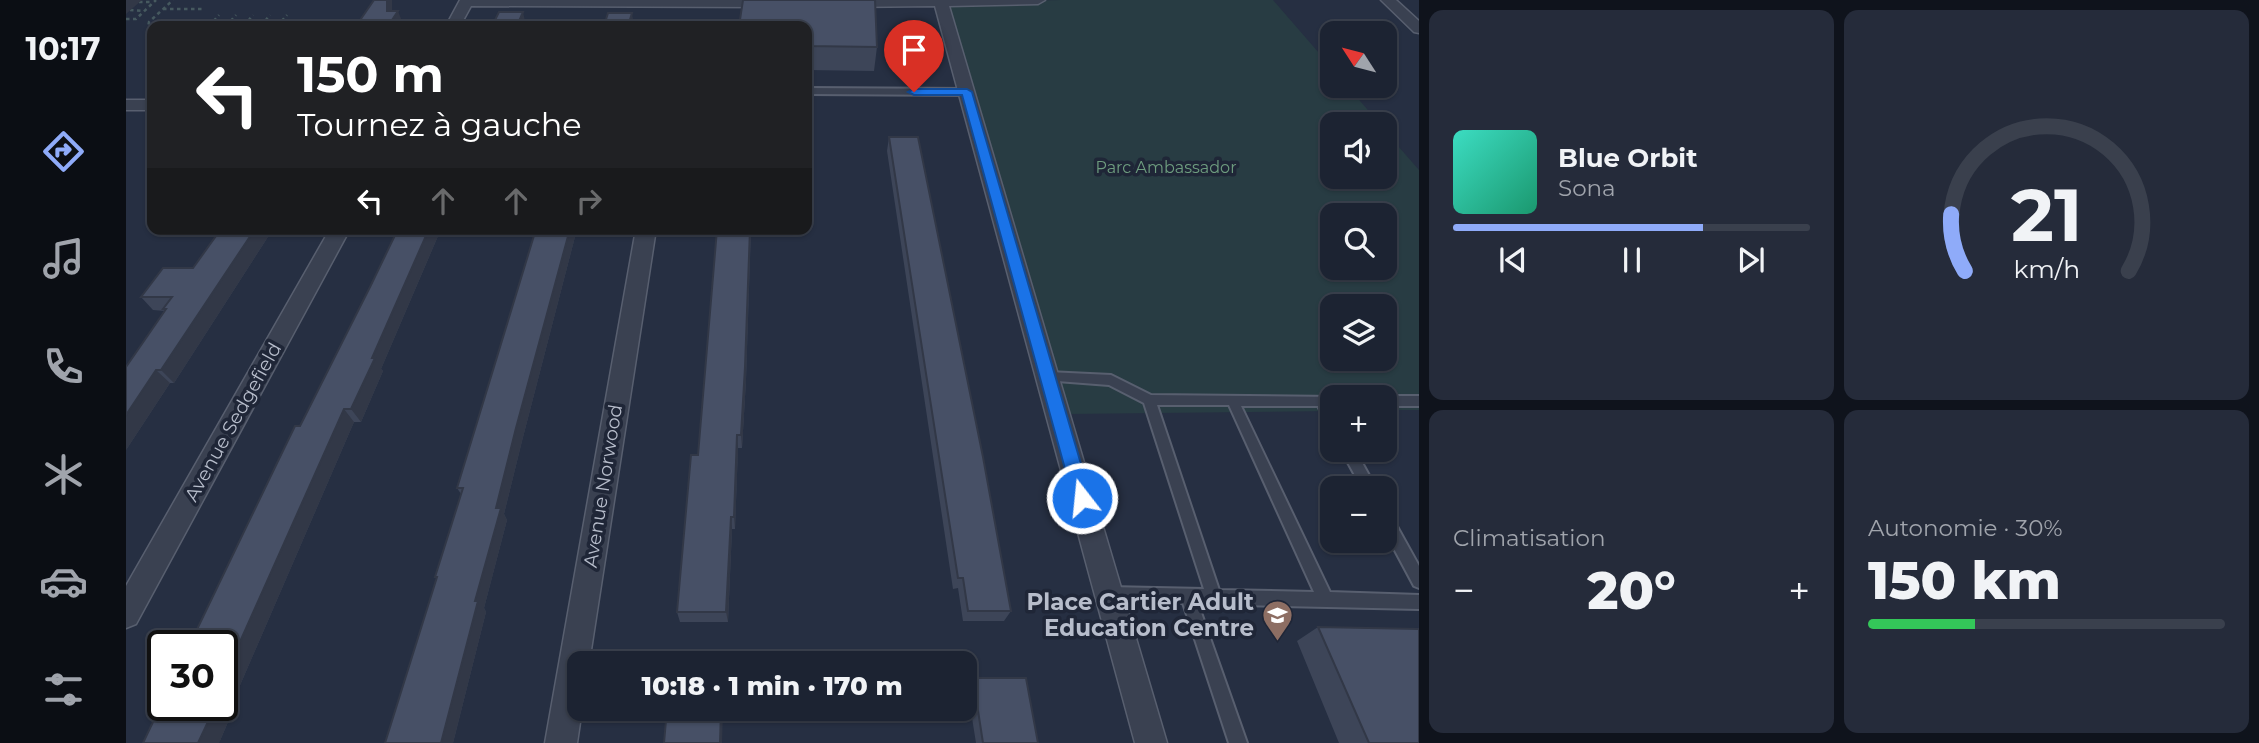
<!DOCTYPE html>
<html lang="fr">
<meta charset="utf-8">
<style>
:root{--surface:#1c2332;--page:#252b3a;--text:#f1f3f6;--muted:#a0a4ac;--line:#3a404d;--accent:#8fabf9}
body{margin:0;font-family:Montserrat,sans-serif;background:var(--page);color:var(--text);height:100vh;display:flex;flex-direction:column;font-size:26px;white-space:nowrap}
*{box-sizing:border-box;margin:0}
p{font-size:23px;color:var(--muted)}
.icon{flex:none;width:38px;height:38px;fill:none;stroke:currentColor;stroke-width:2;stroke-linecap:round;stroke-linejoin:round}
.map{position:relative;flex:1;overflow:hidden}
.panel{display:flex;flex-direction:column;gap:10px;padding:10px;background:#0f131c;width:840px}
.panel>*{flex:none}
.hud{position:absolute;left:21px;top:21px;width:665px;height:214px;border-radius:14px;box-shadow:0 2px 5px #0004,0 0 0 2px var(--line);background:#202124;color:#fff;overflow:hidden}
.needle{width:46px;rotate:306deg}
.fabs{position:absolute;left:1194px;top:21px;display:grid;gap:14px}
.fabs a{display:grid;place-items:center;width:77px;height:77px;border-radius:14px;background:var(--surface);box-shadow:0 2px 5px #0004,0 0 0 2px var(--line);font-size:35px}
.speed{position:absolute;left:21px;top:630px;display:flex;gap:14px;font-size:35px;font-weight:700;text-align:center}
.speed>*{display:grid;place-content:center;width:91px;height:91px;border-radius:50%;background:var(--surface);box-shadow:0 2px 5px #0004,0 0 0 2px var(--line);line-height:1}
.speed .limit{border:4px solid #111;border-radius:10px;background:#fff;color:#111}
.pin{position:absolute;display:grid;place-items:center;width:60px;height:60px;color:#fff;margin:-72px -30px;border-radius:50% 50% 50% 0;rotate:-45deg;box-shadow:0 0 7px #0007}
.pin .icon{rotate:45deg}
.me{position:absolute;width:77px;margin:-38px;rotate:344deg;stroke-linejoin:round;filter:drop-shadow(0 0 5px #0008)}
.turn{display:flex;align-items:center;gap:24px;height:147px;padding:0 35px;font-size:32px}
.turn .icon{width:91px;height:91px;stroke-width:2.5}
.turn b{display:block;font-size:49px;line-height:60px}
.lanes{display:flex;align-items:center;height:66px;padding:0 35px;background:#0003;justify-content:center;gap:35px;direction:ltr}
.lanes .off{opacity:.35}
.big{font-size:52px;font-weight:800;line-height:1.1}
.panel .card{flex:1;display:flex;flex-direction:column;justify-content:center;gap:10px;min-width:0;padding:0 24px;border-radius:14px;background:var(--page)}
.panel .dial{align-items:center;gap:0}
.dial svg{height:182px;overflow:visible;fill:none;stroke:var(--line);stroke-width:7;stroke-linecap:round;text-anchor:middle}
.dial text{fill:var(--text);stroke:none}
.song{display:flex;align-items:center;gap:21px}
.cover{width:84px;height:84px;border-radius:10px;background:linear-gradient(135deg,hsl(170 70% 55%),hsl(160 70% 35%))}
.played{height:7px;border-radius:4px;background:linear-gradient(90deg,var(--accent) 70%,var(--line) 70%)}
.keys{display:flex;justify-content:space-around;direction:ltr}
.heat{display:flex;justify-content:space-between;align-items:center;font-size:38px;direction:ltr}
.charge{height:10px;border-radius:5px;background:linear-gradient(90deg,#34c759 30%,var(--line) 0)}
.panel .tiles{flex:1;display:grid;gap:10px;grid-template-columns:repeat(2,1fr)}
.trip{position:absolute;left:441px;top:651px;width:410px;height:70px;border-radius:14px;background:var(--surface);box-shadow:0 2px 5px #0004,0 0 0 2px var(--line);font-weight:800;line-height:70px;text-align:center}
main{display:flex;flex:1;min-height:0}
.dock{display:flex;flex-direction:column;width:126px;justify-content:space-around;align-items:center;background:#0b0e14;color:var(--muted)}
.dock .icon{width:49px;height:49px}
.dock .active{color:var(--accent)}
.dock b{font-size:32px;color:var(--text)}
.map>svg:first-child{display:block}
.green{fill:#283c43;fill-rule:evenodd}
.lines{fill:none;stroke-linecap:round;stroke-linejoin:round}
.service-casing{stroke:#585f6f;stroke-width:4}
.minor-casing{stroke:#585f6f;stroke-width:3}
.path{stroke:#46595f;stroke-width:2.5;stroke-dasharray:3.5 3.5;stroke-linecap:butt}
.service{fill:#3a4151;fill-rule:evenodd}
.minor{fill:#3a4151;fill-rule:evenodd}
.wall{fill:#3d4558}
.shaded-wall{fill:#323847}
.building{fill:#475066;stroke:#323847;stroke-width:2}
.route{fill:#1a73e8;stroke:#114b97;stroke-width:2}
.labels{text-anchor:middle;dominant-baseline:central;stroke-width:7;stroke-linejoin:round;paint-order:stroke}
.far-park-label{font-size:16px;fill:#6e9d7f;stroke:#1f2637}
.street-label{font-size:19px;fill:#b7bdcb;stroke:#1f2637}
.near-poi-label{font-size:23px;font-weight:bold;fill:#b7bdcb;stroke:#1f2637;text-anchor:end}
</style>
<main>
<nav class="dock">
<b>10:17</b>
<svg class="icon active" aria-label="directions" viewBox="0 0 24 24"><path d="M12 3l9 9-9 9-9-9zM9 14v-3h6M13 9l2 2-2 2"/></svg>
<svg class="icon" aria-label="music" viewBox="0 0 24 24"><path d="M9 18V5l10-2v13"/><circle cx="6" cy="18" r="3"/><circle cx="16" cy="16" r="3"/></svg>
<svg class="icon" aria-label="phone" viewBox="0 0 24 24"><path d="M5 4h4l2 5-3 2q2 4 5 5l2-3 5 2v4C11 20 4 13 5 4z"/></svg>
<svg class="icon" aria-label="climate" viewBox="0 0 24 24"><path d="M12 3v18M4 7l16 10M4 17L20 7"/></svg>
<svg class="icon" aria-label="car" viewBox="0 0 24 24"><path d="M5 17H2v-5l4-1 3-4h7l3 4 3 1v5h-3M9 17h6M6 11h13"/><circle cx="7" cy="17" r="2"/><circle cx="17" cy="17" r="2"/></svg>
<svg class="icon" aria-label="filters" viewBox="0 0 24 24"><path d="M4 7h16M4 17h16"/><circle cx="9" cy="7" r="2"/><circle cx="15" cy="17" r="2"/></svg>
</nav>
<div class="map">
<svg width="1293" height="743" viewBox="0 0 1293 743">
<rect width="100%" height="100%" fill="#262f42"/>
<path class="green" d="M935,0h212l59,68v18h15l33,38h-48v53h52v-47l35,40v240h-35v-13h-52v14l-265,3 -126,-411zM1206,215h52v53h-52zM1206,306h52v53h-52z"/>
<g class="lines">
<defs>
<path id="service" d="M681,88l160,1 4,3 -4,3 -160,-1z
M922,372l63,3 40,20 185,2h-4v27l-5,-1 -9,-17h-77l89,186 89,3v14l-221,-5 49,139h-18l-46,-140 -74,-2 -5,-2 -3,-5 3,-5 5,-2 95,2 -60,-186 -35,-18 -65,-5 -2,-3 2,-3zM1031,405h72l85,187 -95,-2z
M1258,396h35v10h-35v-9h-4z
M1215,450h14l21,38h-14z
M1258,510l5,2 30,54v22l-5,-2 -30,-56z"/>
<path id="minor" d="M334,0h316l2,3 -7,4 -300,-1 -11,20h-14z
M712,0h207l-7,4 -89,2 218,737h-32l-200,-737 -92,1 -5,-1z
M1255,0h15l23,21v12l-5,-1z
M0,100h26v10h-26z
M204,229h20l-214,395 -10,4v-42z
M510,229h20l-67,434h-10v46h3l-5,34h-32z"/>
</defs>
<use href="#service" class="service-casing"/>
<use href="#minor" class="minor-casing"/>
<path class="path" d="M13,2h14
M37,9h41
M4,10l14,1
M0,19h10l20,-19
M83,26l10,-11
M100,26l10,-11
M118,26l9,-11
M135,26l9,-11
M151,26l10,-11
M26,29l-4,-2 1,-5 24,-22"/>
<use href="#service" class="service"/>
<use href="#minor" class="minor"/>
</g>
<path class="wall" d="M681,26l70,21 -3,24 -67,-1z
M763,137l122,474 -7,10h-41l-5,-33 -5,1 -66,-438z
M95,229h52l-99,154h-4l-44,67 39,-139 -12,-1 -12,-13 52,-29z
M272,229h43l-60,140 2,2 -22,51h-7l-126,291 3,2 -12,28 81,-317 71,-141z
M410,229h41l-55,212 -18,73 3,6 -23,88 2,4 -33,131h-68l52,-164 -2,-2 26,-83 -4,-6z
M591,229h34l-5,151 -4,68h-4l-3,81h-3l-4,93h-48l-3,-10 21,-157z
M1192,627l101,116h-80l-42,-102z
M847,678l65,65h-62l-9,-57z"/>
<path class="shaded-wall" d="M0,0h16l-16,14z
M261,0h5v21l6,-10 5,13 -1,2h-14z
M397,12l3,14h-9z
M506,13l2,13h-6z
M129,229h18l-99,154 -13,-13z
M303,229h12l-60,140 2,2 -22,51 -10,-13 21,-51z
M444,229h7l-55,212 -18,73 3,6 -23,88 2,4 -33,131h-12l34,-142 21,-93 20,-80z
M624,229l-4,151 -4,68 -1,-13z
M30,370l14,13 -44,67v-35z
M218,409l10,13 -126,291 3,2 -12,28h-21l14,-38h10v-23z
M611,435l1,13 -3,81 -1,-12z
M605,517l1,12 -4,93 -2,-10z
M595,709h2l-1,34h-2z"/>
<path class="building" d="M248,0h13v11h11l-10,15h-32z
M617,0h132l2,47 -70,-1v-20h-68z
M373,12h24l-6,14h-25z
M482,13h24l-4,13h-24z
M763,137h29l65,320 28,154h-43l-5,-33h-5z
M95,229h34l-94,141h-5l-30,45v-48l40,-58h-3l9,-12h-31l22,-29h30z
M272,229h31l-57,129h3l-24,51h-7l-122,273v-36h-33l90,-187 16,-33h5l71,-141z
M410,229h34l-54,199 -20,80h5l-26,93h3l-37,142h-56l52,-166h-2l28,-89h-6z
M591,229h33l-5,138 -4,68h-4l-3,82h-3l-5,95h-49l14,-157h7z
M1192,627l101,2v114h-50z
M847,678h53l12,65h-55z
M37,701v4h49l-1,1 4,1 -17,36h-55z
M541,709h54l-1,34h-56z"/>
<path class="route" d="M841,89l5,3 119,406 -3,6 -6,2 -7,-2 -2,-6 -111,-403h-48l-6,-3 6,-3z"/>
<defs>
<symbol id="school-pin" viewBox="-11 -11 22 30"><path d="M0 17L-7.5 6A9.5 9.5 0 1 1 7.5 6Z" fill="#8d6e63" stroke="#1f2637"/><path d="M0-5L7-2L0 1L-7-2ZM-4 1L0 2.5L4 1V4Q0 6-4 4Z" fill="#fff"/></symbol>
</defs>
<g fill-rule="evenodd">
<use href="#school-pin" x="1134" y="598" width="35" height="47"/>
</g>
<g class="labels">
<g class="far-park-label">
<text x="1040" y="167">Parc Ambassador</text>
</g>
<g class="street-label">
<text transform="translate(107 422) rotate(-61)">Avenue Sedgefield</text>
<text transform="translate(477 486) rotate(-81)">Avenue Norwood</text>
</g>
<g class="near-poi-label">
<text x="1128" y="602">Place Cartier Adult<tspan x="1128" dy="26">Education Centre</tspan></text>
</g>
</g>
</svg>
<div class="fabs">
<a><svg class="needle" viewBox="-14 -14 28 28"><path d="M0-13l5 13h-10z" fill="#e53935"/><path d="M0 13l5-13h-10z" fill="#a0a4ac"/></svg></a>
<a><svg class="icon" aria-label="sound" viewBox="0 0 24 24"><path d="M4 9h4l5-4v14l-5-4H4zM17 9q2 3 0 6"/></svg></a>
<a><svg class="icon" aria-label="search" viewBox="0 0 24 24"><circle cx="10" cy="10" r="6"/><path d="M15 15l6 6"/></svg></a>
<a><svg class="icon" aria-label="layers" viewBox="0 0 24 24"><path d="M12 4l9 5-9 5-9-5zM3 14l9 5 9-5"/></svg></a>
<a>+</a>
<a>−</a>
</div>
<div class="speed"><div class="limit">30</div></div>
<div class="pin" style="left:788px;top:92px;background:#d93025"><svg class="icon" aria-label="arrive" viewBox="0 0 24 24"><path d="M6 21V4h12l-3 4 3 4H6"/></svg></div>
<svg class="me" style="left:956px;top:498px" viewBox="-20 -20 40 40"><circle r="17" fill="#1a73e8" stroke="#fff" stroke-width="3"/><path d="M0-11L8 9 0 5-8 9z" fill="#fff"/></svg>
<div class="trip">10:18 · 1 min · 170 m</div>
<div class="hud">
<div class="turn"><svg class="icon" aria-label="left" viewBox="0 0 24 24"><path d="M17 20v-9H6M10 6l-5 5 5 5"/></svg><div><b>150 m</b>Tournez à gauche</div></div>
<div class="lanes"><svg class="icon" aria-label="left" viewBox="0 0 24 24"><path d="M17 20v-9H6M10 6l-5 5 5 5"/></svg><svg class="icon off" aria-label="ahead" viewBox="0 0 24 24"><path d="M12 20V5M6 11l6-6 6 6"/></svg><svg class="icon off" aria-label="ahead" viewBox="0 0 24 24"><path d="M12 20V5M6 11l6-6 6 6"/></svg><svg class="icon off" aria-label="right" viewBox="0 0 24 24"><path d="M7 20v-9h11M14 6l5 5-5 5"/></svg></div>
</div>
</div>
<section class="panel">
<div class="tiles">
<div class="card">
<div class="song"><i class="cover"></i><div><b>Blue Orbit</b><p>Sona</p></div></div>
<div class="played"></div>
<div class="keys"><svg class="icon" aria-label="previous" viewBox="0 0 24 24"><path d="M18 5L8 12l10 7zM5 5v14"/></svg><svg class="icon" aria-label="pause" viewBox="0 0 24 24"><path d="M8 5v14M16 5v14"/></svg><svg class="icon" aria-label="next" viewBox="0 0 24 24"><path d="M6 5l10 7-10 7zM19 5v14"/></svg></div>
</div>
<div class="card dial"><svg viewBox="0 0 100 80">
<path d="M14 69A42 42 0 1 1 86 69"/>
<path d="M14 69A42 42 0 0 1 8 44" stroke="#8fabf9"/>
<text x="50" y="56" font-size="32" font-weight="700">21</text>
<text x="50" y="72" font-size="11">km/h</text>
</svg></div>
<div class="card"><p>Climatisation</p>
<div class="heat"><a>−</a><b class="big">20°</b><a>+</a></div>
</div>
<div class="card"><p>Autonomie · 30%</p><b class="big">150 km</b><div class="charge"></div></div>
</div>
</section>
</main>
